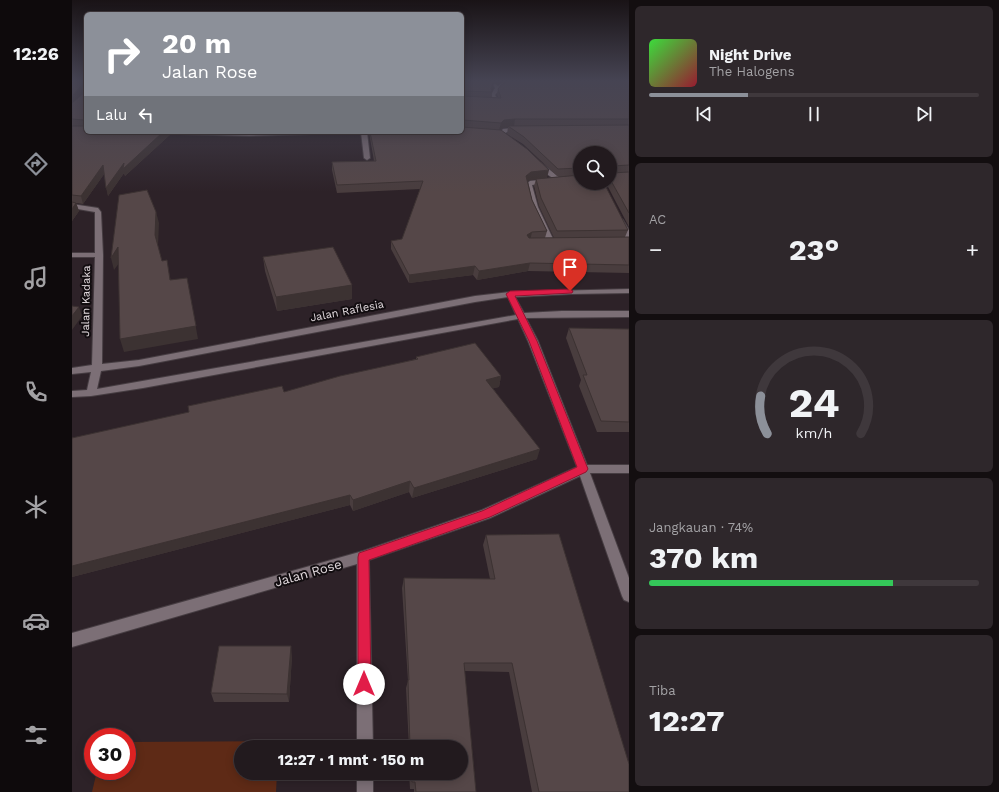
<!DOCTYPE html>
<html lang="id">
<meta charset="utf-8">
<style>
:root{--surface:#221a1e;--page:#2e272b;--text:#f1f3f6;--muted:#a2a1a4;--line:#3f383c;--accent:#8c9099}
body{margin:0;font-family:"Work Sans",sans-serif;background:var(--page);color:var(--text);height:100vh;display:flex;flex-direction:column;font-size:15px;white-space:nowrap}
*{box-sizing:border-box;margin:0}
p{font-size:13px;color:var(--muted)}
.icon{flex:none;width:22px;height:22px;fill:none;stroke:currentColor;stroke-width:2;stroke-linecap:round;stroke-linejoin:round}
.map{position:relative;flex:1;overflow:hidden}
.sheet{display:flex;flex-direction:column;gap:6px;padding:6px;background:#130e10;width:370px}
.sheet>*{flex:none}
.banner{position:absolute;left:12px;top:12px;width:380px;height:122px;border-radius:6px;box-shadow:0 2px 10px #0003,0 0 0 1px var(--line);background:#8c9099;color:#fff;overflow:hidden}
.buttons{position:absolute;left:501px;top:146px;display:grid;gap:8px}
.buttons a{display:grid;place-items:center;width:44px;height:44px;border-radius:50%;background:var(--surface);box-shadow:0 2px 10px #0003,0 0 0 1px var(--line);font-size:20px}
.speed{position:absolute;left:12px;top:728px;display:flex;gap:8px;font-size:20px;font-weight:700;text-align:center}
.speed>*{display:grid;place-content:center;width:52px;height:52px;border-radius:50%;background:var(--surface);box-shadow:0 2px 10px #0003,0 0 0 1px var(--line);line-height:1}
.speed .limit{border:6px solid #d22;background:#fff;color:#111}
.pin{position:absolute;display:grid;place-items:center;width:34px;height:34px;color:#fff;margin:-41px -17px;border-radius:50% 50% 50% 0;rotate:-45deg;box-shadow:0 0 4px #0007}
.pin .icon{rotate:45deg}
.me{position:absolute;width:44px;margin:-22px;rotate:0deg;stroke-linejoin:round;filter:drop-shadow(0 0 3px #0008)}
.turn{display:flex;align-items:center;gap:14px;height:84px;padding:0 12px;font-size:18px}
.turn .icon{width:52px;height:52px;stroke-width:2.5}
.turn b{display:block;font-size:28px;line-height:34px}
.then{display:flex;align-items:center;height:38px;padding:0 12px;background:#0003;gap:8px;font-size:15px}
.big{font-size:30px;font-weight:700;line-height:1.1}
.sheet .widget{flex:1;display:flex;flex-direction:column;justify-content:center;gap:6px;min-width:0;padding:0 14px;border-radius:6px;background:var(--page)}
.sheet .dial{align-items:center;gap:0}
.dial svg{height:104px;overflow:visible;fill:none;stroke:var(--line);stroke-width:7;stroke-linecap:round;text-anchor:middle}
.dial text{fill:var(--text);stroke:none}
.song{display:flex;align-items:center;gap:12px}
.cover{width:48px;height:48px;border-radius:6px;background:linear-gradient(135deg,hsl(120 70% 55%),hsl(350 70% 35%))}
.played{height:4px;border-radius:2px;background:linear-gradient(90deg,var(--accent) 30%,var(--line) 30%)}
.keys{display:flex;justify-content:space-around;direction:ltr}
.heat{display:flex;justify-content:space-between;align-items:center;font-size:22px;direction:ltr}
.charge{height:6px;border-radius:3px;background:linear-gradient(90deg,#34c759 74%,var(--line) 0)}
.trip{position:absolute;left:162px;top:740px;width:234px;height:40px;border-radius:20px;background:var(--surface);box-shadow:0 2px 10px #0003,0 0 0 1px var(--line);font-weight:700;line-height:40px;text-align:center}
main{display:flex;flex:1;min-height:0}
.dock{display:flex;flex-direction:column;width:72px;justify-content:space-around;align-items:center;background:#0e0a0c;color:var(--muted)}
.dock .icon{width:28px;height:28px}
.dock .on{color:var(--accent)}
.dock b{font-size:18px;color:var(--text)}
.map>svg:first-child{display:block}
.green{fill:#5e2a16}
.lines{fill:none;stroke-linecap:round;stroke-linejoin:round}
.service-casing{stroke:#463d42;stroke-width:2}
.minor-casing{stroke:#463d42;stroke-width:2}
.service{fill:#7c6f76;fill-rule:evenodd}
.minor{fill:#7c6f76;fill-rule:evenodd}
.wall{fill:#493d3e;fill-rule:evenodd}
.shaded-wall{fill:#3c3232}
.building{fill:#554748;stroke:#3c3232}
.route{fill:#e11d48;stroke:#92132f}
.labels{text-anchor:middle;dominant-baseline:central;stroke-width:4;stroke-linejoin:round;paint-order:stroke}
.street-label{font-size:11px;fill:#e2dade;stroke:#120d10}
.near-street-label{font-size:13px;fill:#e2dade;stroke:#120d10}
</style>
<main>
<nav class="dock">
<b>12:26</b>
<svg class="icon on" aria-label="directions" viewBox="0 0 24 24"><path d="M12 3l9 9-9 9-9-9zM9 14v-3h6M13 9l2 2-2 2"/></svg>
<svg class="icon" aria-label="music" viewBox="0 0 24 24"><path d="M9 18V5l10-2v13"/><circle cx="6" cy="18" r="3"/><circle cx="16" cy="16" r="3"/></svg>
<svg class="icon" aria-label="phone" viewBox="0 0 24 24"><path d="M5 4h4l2 5-3 2q2 4 5 5l2-3 5 2v4C11 20 4 13 5 4z"/></svg>
<svg class="icon" aria-label="climate" viewBox="0 0 24 24"><path d="M12 3v18M4 7l16 10M4 17L20 7"/></svg>
<svg class="icon" aria-label="car" viewBox="0 0 24 24"><path d="M5 17H2v-5l4-1 3-4h7l3 4 3 1v5h-3M9 17h6M6 11h13"/><circle cx="7" cy="17" r="2"/><circle cx="17" cy="17" r="2"/></svg>
<svg class="icon" aria-label="filters" viewBox="0 0 24 24"><path d="M4 7h16M4 17h16"/><circle cx="9" cy="7" r="2"/><circle cx="15" cy="17" r="2"/></svg>
</nav>
<div class="map">
<svg width="557" height="792" viewBox="0 0 557 792">
<rect width="100%" height="100%" fill="#2d2228"/>
<path class="green" d="M207,741v6h-38v26h36l-1,19h-184l5,-21h30v-29z"/>
<g class="lines">
<defs>
<path id="service" d="M289,132h6l3,26 -3,2 -3,-2z"/>
<path id="minor" d="M445,81h10c-13,7 -21,-1 -32,14l4,8 -37,-2v-2l32,1 -3,-5 4,-7 -1,-2 -32,1v-2l33,-1 3,2 4,-3z
M449,127l2,1v2l-16,2 -6,4 -3,-2 5,-5z
M104,132h139l-3,2 -63,2 -70,-2z
M465,163h4l18,14h21v4c-22,1 -27,0 -43,-16z
M476,179l3,2 -1,1 -18,3 6,22 17,36 -4,2 -4,-2 -15,-36 -6,-23 4,-3z
M0,204l26,4 3,4 2,43 -1,109 37,-4 336,-64 35,-4 119,-3v4l-58,1 -56,3 9,16 38,-2h67v6l-103,1 12,23 49,124h42v8h-39l39,105v24l-5,-2 -2,-4 -42,-120 -90,42 -121,42 4,187h-16v-183l-285,83v-14l291,-82 119,-41 95,-43 -49,-126 -10,-22 -375,69 -52,8 -19,1v-6l15,-1 4,-18 -19,2v-6l20,-3 3,-108h-23v-4h23v-41l-23,-4zM436,297l8,18 -419,74 4,-18 38,-5 336,-64z
M549,219l2,1 6,10v9l-4,-2 -8,-16z
M285,773h16v19h-16z"/>
</defs>
<use href="#service" class="service-casing"/>
<use href="#minor" class="minor-casing"/>
<use href="#service" class="service"/>
<use href="#minor" class="minor"/>
</g>
<path class="wall" d="M0,81h14v51h87l-48,44 -1,-3 -16,23 -4,-22 -21,30 -7,-1 3,8 -7,10z
M390,81h167v146l-23,-44h4v-30h-30v30l48,47 -3,7h4v36l-101,-2 -51,9 -4,-5 -64,8 -18,-34v-8l11,-2 18,-50 -83,4 -5,-23v-8l42,-1 -5,-29h93zM435,81l-9,8 -1,6 1,2h-6v-7l1,-2 1,-5 4,1 4,-2zM436,127l-1,7 16,10 34,32h6l-16,2 -47,-48 3,-2zM464,179l-2,7 5,20 15,32h-9l2,-7 -15,-31 -4,-19 2,-1z
M191,257l89,42 -75,12 -12,-40z
M497,328l60,2v102h-32l-18,-46 2,-6 -15,-42z
M344,357l85,19 -2,11 -6,1 44,71 -125,39 -3,-6 -56,19 -3,-6 -278,72v-139l212,-46 132,-33z
M414,535l143,257h-97l-23,-120 -45,-1 12,121h-62v-3h-4l-1,-16h52v-26h-52l-3,-59 2,-7 -6,-93 2,-10 86,1 -7,-34z
M220,656l-3,46h-75l-3,-9z"/>
<path class="shaded-wall" d="M422,81l-1,7 -2,4v-4z
M426,81h4l-4,3z
M9,86l2,7 -11,12v-9z
M443,119l-1,7 -11,2 -4,2 2,-7 3,-3z
M91,132h10l-48,44 -1,-3 -16,23 -2,-8 18,-25z
M31,165l2,8 -22,31 -2,-8z
M477,170l-2,8 -17,2 -5,4 1,-8 5,-4z
M4,203l3,8 -7,10v-12z
M84,212l3,11 -1,23 -3,-11z
M460,232l-2,9 -4,3 1,-9z
M46,247l4,12 -8,11 -3,-12z
M95,260l2,12 4,20 -3,-12z
M458,263l-2,8 -51,9 2,-9z
M403,266l-2,9 -64,8v-8z
M115,278l11,61 -74,13 -4,-13z
M280,285v14l-75,12 -1,-14z
M7,307l3,9 -10,14v-14z
M429,376l-2,11 -15,3 2,-10z
M468,449l-3,10 -125,39 2,-10z
M338,481l-1,11 -56,19v-11z
M278,495v10l-278,72v-11z
M219,646l1,10 -3,46 -2,-8z"/>
<path class="building" d="M0,81h14v51h77l-40,37 1,-6 -18,25 -3,-23 -22,31 -9,-1v-69h12l1,-1 -1,-5 -12,-1v-16l14,-12 -1,-5h-4l-9,10z
M390,81l1,1 31,-1 -3,7 1,4 -29,-1 -1,2z
M436,81h121v38h-114l-11,1 -3,3 -38,-3 -1,2v-27l1,1 38,2 -3,-9 3,-4z
M557,125v40l-17,1 -1,5 1,2 17,-1v41l-19,-34v-26h-30v15l-22,1 -34,-32 -16,-11z
M390,127l39,3 26,19 22,21 -18,2 -5,4 6,24 15,31 -15,1 -5,3 2,3 100,-1v28l-99,-2 -51,8 -4,-5 -66,9 -18,-34 11,-2 21,-58 -86,4 -5,-23 44,-1 -6,-29h92z
M508,175v8h24l24,47 -71,1 -16,-33 -5,-19z
M75,190l9,22 -1,23 7,26 5,-1 3,20 17,-2 9,48 -76,13 -2,-92 -7,11 8,-63z
M0,202l4,1 -4,6z
M261,247l19,38 -76,12 -13,-40z
M0,306l7,1 -7,9z
M497,328l60,1v93l-28,-1 -18,-46h4z
M403,343l26,33 -15,4 54,69 -126,39 -4,-7 -57,19 -3,-5 -278,71v-128l117,-26 -1,-6 94,-20 2,6 56,-16 78,-17 -2,-2z
M487,534l70,230v28h-90l-27,-129h-48l12,129h-60l-1,-10h-3l-1,-9h50v-26h-51l-2,-67h1l-5,-102 91,1 -9,-44z
M147,646h72l-4,48 -76,-1z"/>
<linearGradient id="sky" x2="0" y2="1"><stop stop-color="#191316"/><stop offset="0.42" stop-color="#464453"/><stop offset="1" stop-color="#464453" stop-opacity="0"/></linearGradient>
<rect width="557" height="192" fill="url(#sky)"/>
<path class="route" d="M498,289l3,2 -1,2 -57,3 22,45 51,128 -2,3 -96,45 -121,43 2,124 -2,4 -5,2 -4,-2 -2,-4v-127l1,-4 123,-42 95,-44 -48,-126 -23,-47 4,-3z"/>
<g class="labels">
<g class="street-label">
<text transform="translate(14 301) rotate(-89)">Jalan Kadaka</text>
<text transform="translate(275 311) rotate(-11)">Jalan Raflesia</text>
</g>
<g class="near-street-label">
<text transform="translate(236 573) rotate(-16)">Jalan Rose</text>
</g>
</g>
</svg>
<div class="buttons">
<a><svg class="icon" aria-label="search" viewBox="0 0 24 24"><circle cx="10" cy="10" r="6"/><path d="M15 15l6 6"/></svg></a>
</div>
<div class="speed"><div class="limit">30</div></div>
<div class="pin" style="left:498px;top:291px;background:#d93025"><svg class="icon" aria-label="arrive" viewBox="0 0 24 24"><path d="M6 21V4h12l-3 4 3 4H6"/></svg></div>
<svg class="me" style="left:292px;top:684px" viewBox="-20 -20 40 40"><circle r="19" fill="#fff"/><path d="M0-13L10 11 0 6-10 11z" fill="#e11d48"/></svg>
<div class="trip">12:27 · 1 mnt · 150 m</div>
<div class="banner">
<div class="turn"><svg class="icon" aria-label="right" viewBox="0 0 24 24"><path d="M7 20v-9h11M14 6l5 5-5 5"/></svg><div><b>20 m</b>Jalan Rose</div></div>
<div class="then">Lalu<svg class="icon" aria-label="left" viewBox="0 0 24 24"><path d="M17 20v-9H6M10 6l-5 5 5 5"/></svg></div>
</div>
</div>
<section class="sheet">
<div class="widget">
<div class="song"><i class="cover"></i><div><b>Night Drive</b><p>The Halogens</p></div></div>
<div class="played"></div>
<div class="keys"><svg class="icon" aria-label="previous" viewBox="0 0 24 24"><path d="M18 5L8 12l10 7zM5 5v14"/></svg><svg class="icon" aria-label="pause" viewBox="0 0 24 24"><path d="M8 5v14M16 5v14"/></svg><svg class="icon" aria-label="next" viewBox="0 0 24 24"><path d="M6 5l10 7-10 7zM19 5v14"/></svg></div>
</div>
<div class="widget"><p>AC</p>
<div class="heat"><a>−</a><b class="big">23°</b><a>+</a></div>
</div>
<div class="widget dial"><svg viewBox="0 0 100 80">
<path d="M14 69A42 42 0 1 1 86 69"/>
<path d="M14 69A42 42 0 0 1 9 40" stroke="#8c9099"/>
<text x="50" y="56" font-size="32" font-weight="700">24</text>
<text x="50" y="72" font-size="11">km/h</text>
</svg></div>
<div class="widget"><p>Jangkauan · 74%</p><b class="big">370 km</b><div class="charge"></div></div>
<div class="widget"><p>Tiba</p><b class="big">12:27</b></div>
</section>
</main>
